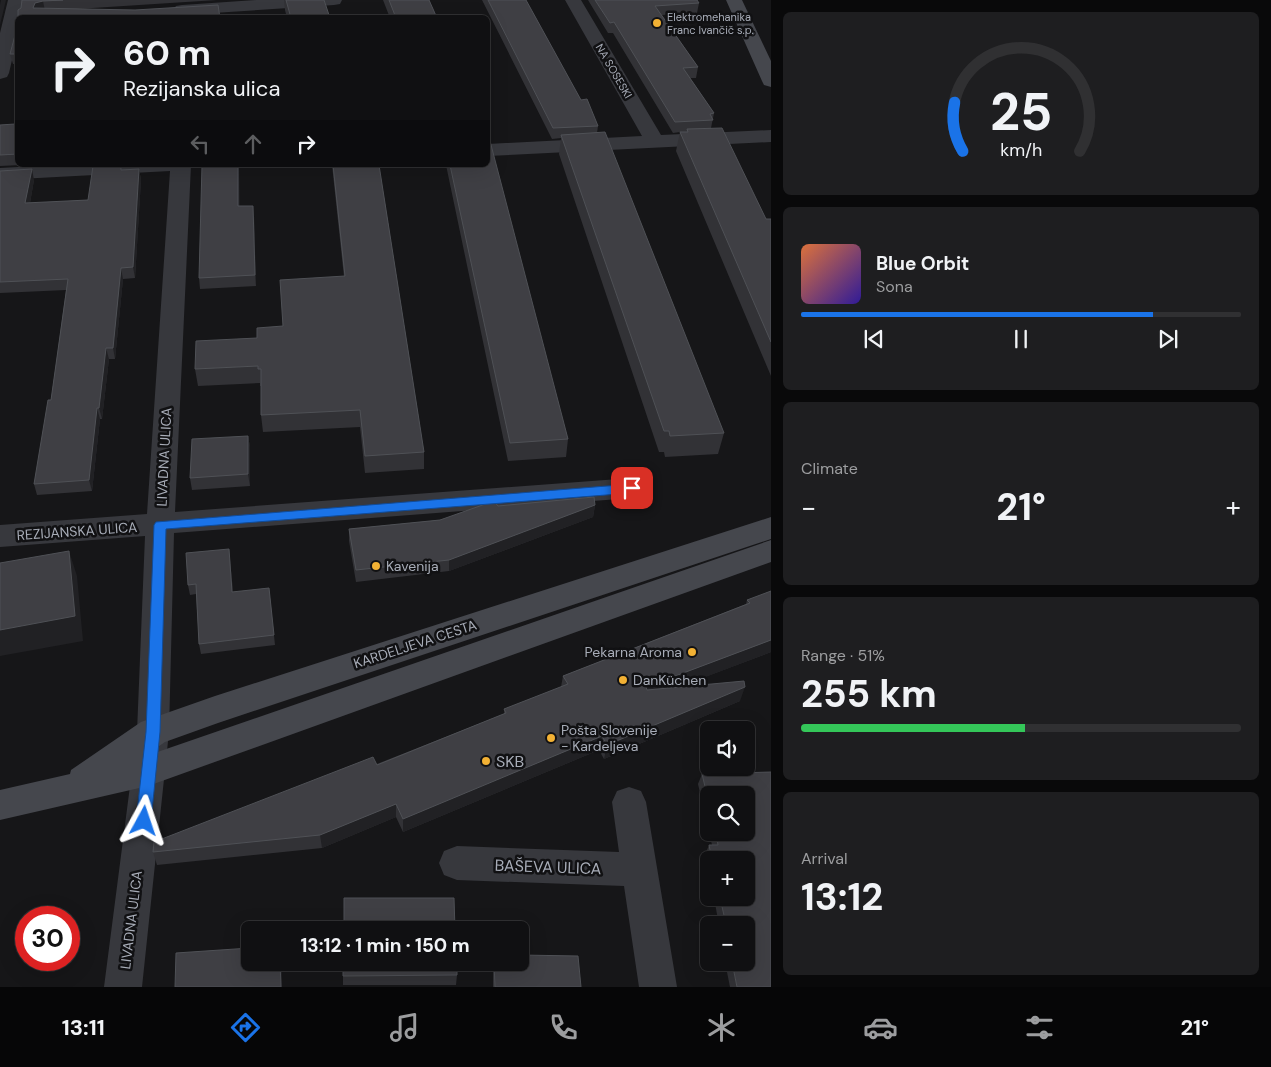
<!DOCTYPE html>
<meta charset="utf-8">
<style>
:root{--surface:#101012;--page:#1e1e20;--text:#f1f3f6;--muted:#9c9d9f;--line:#303032;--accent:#1a73e8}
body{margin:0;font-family:"DM Sans",sans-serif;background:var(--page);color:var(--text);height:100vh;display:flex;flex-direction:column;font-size:19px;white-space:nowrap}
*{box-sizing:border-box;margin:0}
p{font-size:16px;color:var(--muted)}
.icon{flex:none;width:28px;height:28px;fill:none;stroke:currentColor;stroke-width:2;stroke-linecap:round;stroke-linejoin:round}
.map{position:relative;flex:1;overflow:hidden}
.details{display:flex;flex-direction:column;gap:12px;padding:12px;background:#09090a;width:500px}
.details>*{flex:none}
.hud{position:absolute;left:15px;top:15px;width:475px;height:152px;border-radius:8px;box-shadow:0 5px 20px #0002,0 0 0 1px var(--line);background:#101012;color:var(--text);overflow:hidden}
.fabs{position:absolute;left:700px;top:721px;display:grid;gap:10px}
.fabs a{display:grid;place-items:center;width:55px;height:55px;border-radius:8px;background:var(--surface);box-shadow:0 5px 20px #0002,0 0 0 1px var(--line);font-size:25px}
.speed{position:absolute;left:15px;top:906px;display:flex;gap:10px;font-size:25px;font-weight:700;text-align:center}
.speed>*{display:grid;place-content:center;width:65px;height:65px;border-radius:50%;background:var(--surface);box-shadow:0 5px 20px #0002,0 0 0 1px var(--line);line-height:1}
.speed .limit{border:8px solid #d22;background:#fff;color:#111}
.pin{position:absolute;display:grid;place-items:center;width:42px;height:42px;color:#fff;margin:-21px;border-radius:10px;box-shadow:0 2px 8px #0006}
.me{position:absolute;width:55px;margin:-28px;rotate:5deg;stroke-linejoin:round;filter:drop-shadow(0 0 4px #0008)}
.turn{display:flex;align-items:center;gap:18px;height:105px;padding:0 25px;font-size:22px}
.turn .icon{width:65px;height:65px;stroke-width:2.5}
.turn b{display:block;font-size:35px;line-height:42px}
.lanes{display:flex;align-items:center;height:48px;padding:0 25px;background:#0003;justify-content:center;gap:25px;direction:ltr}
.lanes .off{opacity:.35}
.big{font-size:38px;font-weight:700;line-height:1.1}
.details .widget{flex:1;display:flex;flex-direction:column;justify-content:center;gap:8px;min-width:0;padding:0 18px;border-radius:8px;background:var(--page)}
.details .dial{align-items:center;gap:0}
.dial svg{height:130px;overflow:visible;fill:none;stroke:var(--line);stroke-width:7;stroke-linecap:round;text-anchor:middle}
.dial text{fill:var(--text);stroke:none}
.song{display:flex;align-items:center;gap:15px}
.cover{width:60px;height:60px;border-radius:8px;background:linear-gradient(135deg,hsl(20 70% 55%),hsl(250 70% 35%))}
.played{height:5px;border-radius:2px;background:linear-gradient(90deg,var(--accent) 80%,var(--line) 80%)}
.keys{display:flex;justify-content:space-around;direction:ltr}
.heat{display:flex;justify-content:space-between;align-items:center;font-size:28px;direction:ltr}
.charge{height:8px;border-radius:4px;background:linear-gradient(90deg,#34c759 51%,var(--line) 0)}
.trip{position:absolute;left:241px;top:921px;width:288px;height:50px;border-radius:8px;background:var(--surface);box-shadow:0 5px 20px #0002,0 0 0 1px var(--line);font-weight:700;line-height:50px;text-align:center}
.tabs{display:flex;height:80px;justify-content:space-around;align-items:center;background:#060607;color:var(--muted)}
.tabs .icon{width:35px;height:35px}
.tabs .on{color:var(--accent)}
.tabs b{font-size:22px;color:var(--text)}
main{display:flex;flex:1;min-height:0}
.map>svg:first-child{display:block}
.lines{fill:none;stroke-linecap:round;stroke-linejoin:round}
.street{fill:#37383d;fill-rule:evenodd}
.secondary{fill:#45474d;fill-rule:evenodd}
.wall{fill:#323236}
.shaded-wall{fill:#212124}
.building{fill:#3f3f44;stroke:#4f5156}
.route{fill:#1a73e8;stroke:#114b97}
.poi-dot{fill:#f2b134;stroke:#111113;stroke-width:2}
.labels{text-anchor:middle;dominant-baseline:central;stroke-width:5;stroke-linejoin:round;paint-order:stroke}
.far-poi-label{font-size:11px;fill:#a8adb8;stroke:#111113;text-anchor:start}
.far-street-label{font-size:11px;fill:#a8adb8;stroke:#111113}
.street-label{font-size:14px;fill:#a8adb8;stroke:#111113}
.poi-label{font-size:14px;fill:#a8adb8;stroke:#111113;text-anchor:start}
.near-poi-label{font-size:16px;fill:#a8adb8;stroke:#111113;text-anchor:start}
.near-street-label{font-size:16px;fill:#a8adb8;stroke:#111113}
</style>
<main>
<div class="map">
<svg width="771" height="987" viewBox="0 0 771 987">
<rect width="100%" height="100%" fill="#161618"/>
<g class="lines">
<path class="street" d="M8,0h16l-3,18h-3v16l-9,39 -2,4 -7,2v-46z
M256,0h86l-2,4 -6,1 -152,10 -6,-1 -3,-4 3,-4 6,-1z
M565,0h16l80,135 110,-5v12l-283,14v-12l154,-8z
M55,165h136l-16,347 457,-34 10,3 4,7 -4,7 -10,3 -458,35 -5,199 -27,255h-38l33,-255 8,-196 -145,11v-22l147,-11 23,-343 -170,9v-12z
M629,787l12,4 5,11 31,185h-38l-15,-101 -167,-6 -13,-5 -5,-12 5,-12 13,-5 162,6 -7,-50 5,-11z"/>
<path class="secondary" d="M726,0h16l29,61v26l-7,-2 -2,-4z
M771,517v22l-553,184 -53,19 -22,15 628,-217v22l-623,224 -148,34v-30l70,-16 1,-4 70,-48 74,-26z"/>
</g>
<path class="wall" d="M22,0h195l-140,9 143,9 -199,-10z
M284,0h40l6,18h-43l-2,-8z
M383,0h46l8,18h-47z
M482,0h44l55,100 17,26 -1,7 127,300 -6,21 -53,3 -1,-5h-5l-100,-298 2,-16 -9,1z
M588,0h109l2,3 -2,10 -35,2 36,52 -2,11h-6l24,35 -3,15 55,91h5v157l-95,-225 4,-19 -7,1 -60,-100h-5z
M18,24v40h-5l-3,-10z
M18,110v55h3l-21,1v-41l15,-1z
M121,165l1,5 17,-1 2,11 -6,98 -12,1 -8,80h-6l-7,60h-2l-8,72 -55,4 -3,-11 17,-84 15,-110 -66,3v-122l34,9 -4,23 58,-3z
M332,165h47l45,287v17l-59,4 -5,-46 -97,5 -2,-17v-29h-1v-3l-62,3 -3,-17 62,-31 26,-12 61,-49z
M446,165h42l80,274 -2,18 -58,4z
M239,206l15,10 2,70 -56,3 -1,-11z
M248,436l2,11v39l-58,4 -2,-12z
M595,505l-2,12 -144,54 -93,11 -7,-41v-12l91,-9 58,-14z
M230,559l3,33 36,-4 6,57 -74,9 -2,-10 -3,-50 -6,1 -2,-10z
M771,591v61l-93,35 62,14 -136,58 -5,-9 -196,82 -7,-15 -74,31 -165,17 -4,-13 351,-138v-5l57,-22 2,-11 183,-72 1,-4z
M771,772v215h-41l-5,-25h21v-37h-27l-5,-27h32v-38h-37v15l-4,-20 4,-10h3l-3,-13h37v-37h-37v37l-11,-48 4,-10z
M493,962h27l61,25h-88z
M457,975l-1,10h-113v-9z"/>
<path class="shaded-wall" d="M1,0h5l-6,25v-20z
M43,1l2,10 -12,-3 2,-5z
M238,165h1l1,52 -2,-11z
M32,169l2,11 -6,34 -3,-11z
M139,169l2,11 -6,98 -2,-11z
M253,206l1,10 2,70 -1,-11z
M121,268l2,11 -8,80 -2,-11z
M106,348l3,11 -7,60 -3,-11z
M97,408l3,11 -8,72 -3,-11z
M248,436l2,11v39l-2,-12z
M595,505l-2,12 -144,54v-11z
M229,549l1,10 4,43 -2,-10z
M69,551l8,25 6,65 -83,15v-26z
M771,640v12l-129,49 4,-14z
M745,687l-5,14 -136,58 3,-14z
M602,736l-3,14 -196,82v-13z
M396,804v13l-74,31 -2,-13z
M280,962h2v25h-1z"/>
<path class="building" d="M22,0h41l-20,1 -8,2 -2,5 102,2 83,-5 2,13h-202v-8l3,-2z
M286,0h38l6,18h-39z
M389,0h40l8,18h-41z
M488,0h38l55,100 6,-1 11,27 -45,2z
M595,0h102l2,3 -44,3 43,61 -15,1 31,45 -4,1 3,6 -38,2 -61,-100 -4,1z
M18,24v30h-8z
M18,110v44l-18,1v-30l15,-1z
M722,128l44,91h5v123l-91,-210h8l-1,-3z
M605,132l119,301 -54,3 -1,-5h-5l-103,-296z
M488,139l2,2 78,298 -58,4 -60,-278h38z
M121,165v5l18,-1 -6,98 -12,1 -8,80h-7l-7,60h-2l-8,72 -55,4 14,-84h3l17,-121 -68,3v-111l32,-2 -7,34 63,-3 5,-34z
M202,165h36v41h15l2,69 -56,3z
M333,165h46l45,287 -59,4 -5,-46 -99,5v-46h-3v-3l-63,3 1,-28 61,-3v-10l26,-2 -3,-46 65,-4z
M248,436v38l-58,4 2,-39z
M594,497l1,8 -146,55 -93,10 -7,-41 91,-9 54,-19 4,5z
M229,549l3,43 37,-4 5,47 -75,9 -3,-60 -8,1 -2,-32z
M69,551l6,65 -75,14v-67z
M771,591v49l-125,47 1,3 97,-9 1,6 -138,58 -5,-9 -199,83 -7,-15 -76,31 -167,17 1,-10 219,-85 4,8 129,-52 -2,-4 64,-25 -5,-8 187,-73 -3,-3z
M771,772v215h-34l-5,-25h14v-37h-23v-1h3l-6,-26h26v-38h-34l-3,-15h9l-2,-13h30v-37h-37v8l-7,-29z
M344,898h110l1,32h-111z
M250,948v14h30l1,25h-106l1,-34z
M520,955l58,1 3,31h-86l-1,-25h26z
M343,962h114v13l-114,1z"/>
<path class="route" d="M632,484l6,4 -6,5 -466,36 -6,203 -9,89 -2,4 -5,2 -5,-2 -3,-4 10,-89 8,-207 2,-3z"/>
<g class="poi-dot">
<circle cx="657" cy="23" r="5"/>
<circle cx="376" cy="566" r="5"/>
<circle cx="692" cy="652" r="5"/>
<circle cx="623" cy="680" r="5"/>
<circle cx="551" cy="738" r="5"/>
<circle cx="486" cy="761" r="5"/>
</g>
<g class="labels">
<g class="far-poi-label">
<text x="667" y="17">Elektromehanika<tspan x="667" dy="13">Franc Ivančič s.p.</tspan></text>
</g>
<g class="far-street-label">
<text transform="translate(614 71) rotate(60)">NA SOSESKI</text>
</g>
<g class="street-label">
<text transform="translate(164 457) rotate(-87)">LIVADNA ULICA</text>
<text transform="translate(77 531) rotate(-4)">REZIJANSKA ULICA</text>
<text transform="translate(415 644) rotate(-18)">KARDELJEVA CESTA</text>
<text transform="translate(131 920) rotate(-83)">LIVADNA ULICA</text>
</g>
<g class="poi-label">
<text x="386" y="566">Kavenija</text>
<text x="682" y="652" text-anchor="end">Pekarna Aroma</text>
<text x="633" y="680">DanKüchen</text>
<text x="561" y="730">Pošta Slovenije<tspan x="561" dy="16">- Kardeljeva</tspan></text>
</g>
<g class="near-poi-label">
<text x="496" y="761">SKB</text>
</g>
<g class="near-street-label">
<text transform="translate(548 867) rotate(2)">BAŠEVA ULICA</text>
</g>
</g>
</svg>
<div class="fabs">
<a><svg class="icon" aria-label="sound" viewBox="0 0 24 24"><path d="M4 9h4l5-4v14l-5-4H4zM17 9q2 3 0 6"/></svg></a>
<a><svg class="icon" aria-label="search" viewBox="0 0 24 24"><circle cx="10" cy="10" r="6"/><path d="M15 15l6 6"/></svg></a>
<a>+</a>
<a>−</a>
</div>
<div class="speed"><div class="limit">30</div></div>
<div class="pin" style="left:632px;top:488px;background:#d93025"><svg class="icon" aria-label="arrive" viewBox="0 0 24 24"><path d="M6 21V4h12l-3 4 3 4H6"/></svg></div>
<svg class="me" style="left:144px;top:821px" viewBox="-20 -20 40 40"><path d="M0-17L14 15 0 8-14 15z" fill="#1a73e8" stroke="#fff" stroke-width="4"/></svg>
<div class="trip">13:12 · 1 min · 150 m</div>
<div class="hud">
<div class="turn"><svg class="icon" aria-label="right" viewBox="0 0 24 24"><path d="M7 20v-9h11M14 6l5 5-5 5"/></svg><div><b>60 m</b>Rezijanska ulica</div></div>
<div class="lanes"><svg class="icon off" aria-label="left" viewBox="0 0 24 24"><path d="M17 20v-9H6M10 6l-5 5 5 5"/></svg><svg class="icon off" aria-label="ahead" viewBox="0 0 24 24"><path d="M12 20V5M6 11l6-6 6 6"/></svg><svg class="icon" aria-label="right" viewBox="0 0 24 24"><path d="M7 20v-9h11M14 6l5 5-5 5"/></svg></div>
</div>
</div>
<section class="details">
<div class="widget dial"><svg viewBox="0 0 100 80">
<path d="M14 69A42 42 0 1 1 86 69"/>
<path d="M14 69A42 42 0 0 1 9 39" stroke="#1a73e8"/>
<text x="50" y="56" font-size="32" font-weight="700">25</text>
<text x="50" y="72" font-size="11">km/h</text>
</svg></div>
<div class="widget">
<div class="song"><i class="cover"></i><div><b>Blue Orbit</b><p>Sona</p></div></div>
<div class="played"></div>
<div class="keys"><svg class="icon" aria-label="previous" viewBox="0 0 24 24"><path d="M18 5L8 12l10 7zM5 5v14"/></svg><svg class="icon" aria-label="pause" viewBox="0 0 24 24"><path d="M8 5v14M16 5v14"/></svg><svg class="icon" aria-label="next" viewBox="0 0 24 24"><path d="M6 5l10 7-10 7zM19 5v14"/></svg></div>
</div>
<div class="widget"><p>Climate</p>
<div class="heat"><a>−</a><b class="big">21°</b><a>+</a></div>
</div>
<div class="widget"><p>Range · 51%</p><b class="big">255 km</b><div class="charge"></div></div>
<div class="widget"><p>Arrival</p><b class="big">13:12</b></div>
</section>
</main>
<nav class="tabs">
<b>13:11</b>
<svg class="icon on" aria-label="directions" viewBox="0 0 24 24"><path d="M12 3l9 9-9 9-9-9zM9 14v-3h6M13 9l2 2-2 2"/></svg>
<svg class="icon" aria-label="music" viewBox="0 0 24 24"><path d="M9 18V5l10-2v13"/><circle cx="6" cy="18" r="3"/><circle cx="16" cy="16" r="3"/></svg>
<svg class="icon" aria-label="phone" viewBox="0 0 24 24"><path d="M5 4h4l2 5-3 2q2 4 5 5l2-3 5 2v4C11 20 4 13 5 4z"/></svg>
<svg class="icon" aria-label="climate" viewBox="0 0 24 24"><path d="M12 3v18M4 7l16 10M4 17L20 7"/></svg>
<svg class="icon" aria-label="car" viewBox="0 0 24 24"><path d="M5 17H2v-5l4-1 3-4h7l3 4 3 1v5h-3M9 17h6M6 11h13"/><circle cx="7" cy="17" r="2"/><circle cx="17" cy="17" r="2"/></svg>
<svg class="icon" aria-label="filters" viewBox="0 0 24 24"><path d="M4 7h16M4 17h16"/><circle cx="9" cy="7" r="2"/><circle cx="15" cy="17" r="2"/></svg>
<b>21°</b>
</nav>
